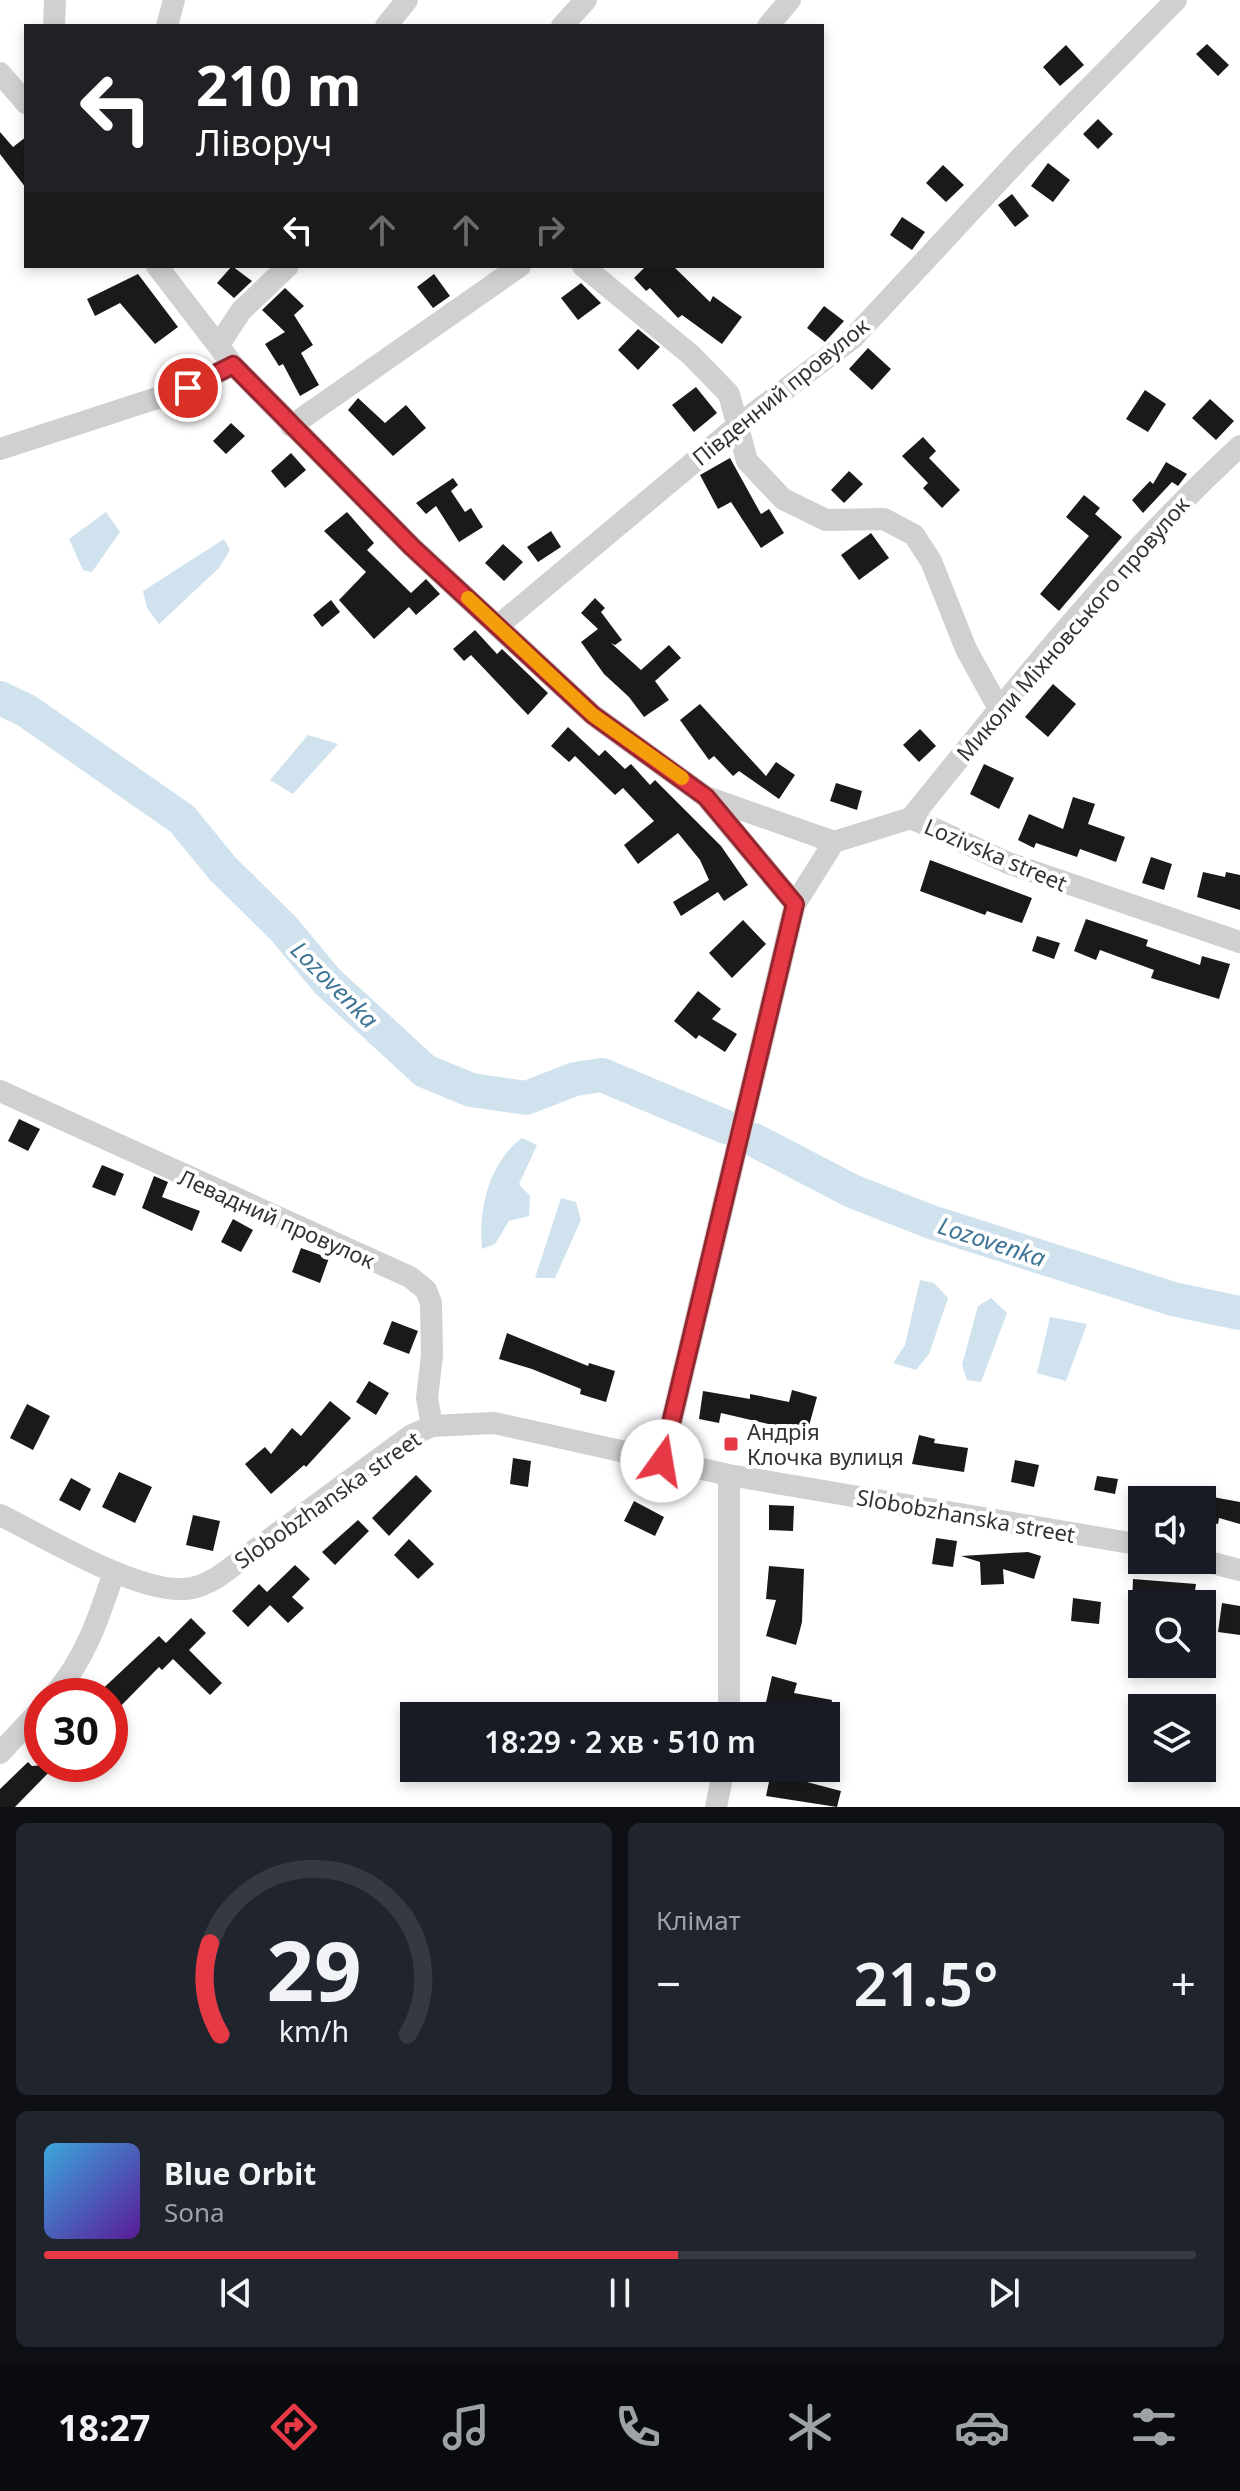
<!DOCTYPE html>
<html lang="uk">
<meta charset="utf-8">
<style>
:root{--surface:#171b24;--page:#20242c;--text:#f1f3f6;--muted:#9ea1a6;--line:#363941;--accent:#e63946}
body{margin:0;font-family:"Noto Sans",sans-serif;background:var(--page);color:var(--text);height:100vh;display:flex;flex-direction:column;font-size:30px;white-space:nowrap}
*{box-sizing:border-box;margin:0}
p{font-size:26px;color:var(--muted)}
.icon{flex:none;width:44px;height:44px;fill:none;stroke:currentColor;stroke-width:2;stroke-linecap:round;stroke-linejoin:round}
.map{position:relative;height:1807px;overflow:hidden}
.drawer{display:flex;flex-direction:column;gap:16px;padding:16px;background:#0d0f14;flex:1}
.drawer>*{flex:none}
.hud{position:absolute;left:24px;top:24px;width:800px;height:244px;border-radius:0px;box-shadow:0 4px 12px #0003;background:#202124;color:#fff;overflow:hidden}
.tools{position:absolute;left:1128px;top:1486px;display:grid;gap:16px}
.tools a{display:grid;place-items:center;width:88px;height:88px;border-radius:0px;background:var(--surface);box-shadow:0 4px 12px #0003;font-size:40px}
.speed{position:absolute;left:24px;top:1678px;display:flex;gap:16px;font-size:40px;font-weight:700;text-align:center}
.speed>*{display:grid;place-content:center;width:104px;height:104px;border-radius:50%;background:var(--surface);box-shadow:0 4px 12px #0003;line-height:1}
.speed .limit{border:12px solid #d22;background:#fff;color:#111}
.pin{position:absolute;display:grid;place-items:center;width:68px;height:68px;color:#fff;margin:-34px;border:4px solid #fff;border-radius:50%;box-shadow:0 2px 8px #0007}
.me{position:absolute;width:88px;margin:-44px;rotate:13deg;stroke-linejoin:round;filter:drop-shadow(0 0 6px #0008)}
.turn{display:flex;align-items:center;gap:28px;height:168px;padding:0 40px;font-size:36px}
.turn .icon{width:104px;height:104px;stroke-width:2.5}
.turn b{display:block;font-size:56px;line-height:68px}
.lanes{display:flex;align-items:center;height:76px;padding:0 40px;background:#0003;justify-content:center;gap:40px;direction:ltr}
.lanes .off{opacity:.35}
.big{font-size:60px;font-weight:600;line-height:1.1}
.drawer .card{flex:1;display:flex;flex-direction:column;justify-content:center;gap:12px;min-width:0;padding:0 28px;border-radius:12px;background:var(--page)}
.drawer .dial{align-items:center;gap:0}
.dial svg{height:208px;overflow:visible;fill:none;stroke:var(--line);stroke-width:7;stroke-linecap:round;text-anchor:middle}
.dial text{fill:var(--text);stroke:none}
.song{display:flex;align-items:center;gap:24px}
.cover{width:96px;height:96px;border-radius:12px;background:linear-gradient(135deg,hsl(200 70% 55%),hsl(270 70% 35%))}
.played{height:8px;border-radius:4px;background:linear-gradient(90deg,var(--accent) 55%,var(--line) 55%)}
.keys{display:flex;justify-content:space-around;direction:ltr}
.heat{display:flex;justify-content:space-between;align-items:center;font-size:44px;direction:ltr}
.drawer .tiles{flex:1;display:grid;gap:16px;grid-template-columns:1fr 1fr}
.card:last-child{grid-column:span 2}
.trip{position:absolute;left:400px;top:1702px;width:440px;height:80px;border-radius:0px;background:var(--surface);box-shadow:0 4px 12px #0003;font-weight:600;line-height:80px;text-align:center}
.tab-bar{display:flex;height:128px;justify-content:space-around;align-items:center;background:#090b0e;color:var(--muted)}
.tab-bar .icon{width:56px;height:56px}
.tab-bar .selected{color:var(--accent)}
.tab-bar b{font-size:36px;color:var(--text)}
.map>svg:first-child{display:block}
.water{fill:#cfe2ee}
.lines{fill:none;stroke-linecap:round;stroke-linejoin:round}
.river{stroke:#cfe2ee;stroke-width:34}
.building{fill:#1a1a1a}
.minor{stroke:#d0d0d0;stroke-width:22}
.route-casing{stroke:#96252e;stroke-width:20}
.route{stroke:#e63946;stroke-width:14}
.slow{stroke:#f59e0b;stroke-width:14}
.poi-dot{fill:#e63946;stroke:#fff;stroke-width:3}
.labels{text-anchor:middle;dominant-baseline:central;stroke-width:8;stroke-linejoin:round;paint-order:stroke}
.street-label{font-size:22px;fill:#333;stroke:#fff}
.poi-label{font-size:22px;fill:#333;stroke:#fff;text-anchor:start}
.water-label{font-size:24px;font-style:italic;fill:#3f7597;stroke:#fff}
</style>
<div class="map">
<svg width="1240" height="1807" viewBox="0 0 1240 1807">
<rect width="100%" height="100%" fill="#fff"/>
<path class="water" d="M106,512l14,20 -28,40 -9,-2 -14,-31z
M224,539l6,11 -11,18 -60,56 -12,-16 -4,-17z
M308,735l30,9 -45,50 -23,-14z
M522,1138l15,7 -18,39 11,12 -1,20 -20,5 -14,23 -13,5c-4,-39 7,-87 40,-111z
M561,1198l15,4 5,18 -26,58h-20z
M920,1280l14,3 14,15 -19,56 -13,16 -23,-7 12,-18z
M991,1298l16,15 -26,69 -14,-2 -5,-15 16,-59z
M1050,1317l37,7 -21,57 -29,-8z"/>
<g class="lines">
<path class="river" d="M0,698l27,13 155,108 41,50 61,60 43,52 98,90 46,19 55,8 49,-19 27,-4 124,52
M754,1140l98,51 79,31 242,77 67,14"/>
</g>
<path class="building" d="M1207,44l22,21 -11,11 -22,-22z
M1066,45l18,20 -24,21 -17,-19z
M1098,119l15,15 -15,15 -15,-15z
M0,132l13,15 13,-10v51l-26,-34z
M1048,163l22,17 -17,22 -22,-16z
M943,165l21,20 -18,17 -20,-19z
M1012,194l17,22 -14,11 -17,-22z
M902,217l23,15 -13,18 -22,-15z
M232,266l20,15 -18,17 -17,-15z
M646,266h27l37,36 3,-6 29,21 -20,27 -40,-29 -4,3 -28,-30 -4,3 -12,-13z
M138,274l40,53 -23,17 -35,-41 -25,13 -8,-17z
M434,274l16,22 -17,12 -16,-21z
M581,283l20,20 -23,17 -17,-22z
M285,288l19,18 -10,9 19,30 -12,8 18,32 -19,11 -17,-32 -4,2 -14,-22 20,-12 -23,-22z
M824,306l20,15 -19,21 -18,-14z
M638,329l22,18 -22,23 -20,-20z
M868,348l23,21 -19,21 -23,-21z
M696,387l21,26 -23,19 -22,-27z
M1145,390l21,14 -18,28 -22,-13z
M358,398l27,25 21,-18 20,23 -33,28 -45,-46z
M1210,399l24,22 -18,19 -24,-22z
M231,423l14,13 -19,18 -13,-13z
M923,437l13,14 -7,7 31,32 -18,18 -19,-20 5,-5 -26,-27z
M291,453l15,17 -21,18 -14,-17z
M730,458l31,56 8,-5 15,24 -23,15 -30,-46 -13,7 -18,-34z
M1166,462l21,12 -9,12 -6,-4 -29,31 -11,-13 18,-19 3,3z
M849,471l14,13 -19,19 -13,-13z
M453,478l5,7 -7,6 14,21 6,-4 12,19 -24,15 -23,-36 -10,8 -10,-11z
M1084,495l16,13 -5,6 27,23 -63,74 -19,-17 49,-58 -23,-19z
M347,512l27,31 -7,7 44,43 15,-14 14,15 -24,21 -7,-8 -35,32 -35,-39 27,-28 -42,-41z
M551,531l10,16 -23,15 -11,-15z
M871,533l18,25 -30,22 -18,-25z
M503,544l20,18 -19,19 -19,-18z
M595,598l10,10 -4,4 21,28 -7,5 -4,-2 30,27 28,-25 12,13 -26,23 14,19 -25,17 -15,-20 -25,-23 -23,-32 17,-13 -17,-16z
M331,600l9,12 -18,15 -9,-12z
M475,630l22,24 5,-5 46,44 -20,22 -57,-60 -7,6 -11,-12z
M1053,684l23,20 -28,33 -23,-20z
M700,704l66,72 10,-14 19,13 -16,24 -40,-28 -6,5 -19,-20 -5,4 -29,-40z
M568,727l31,29 6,-6 20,19 6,-5 19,21 5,-5 66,66 27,39 -24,16 -6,-9 -37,24 -8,-14 36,-22 -9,-20 -22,-27 -40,31 -14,-19 30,-24 -31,-33 -8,7 -40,-39 -6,6 -18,-16z
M920,729l16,17 -17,16 -16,-17z
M984,764l30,14 -15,31 -29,-15z
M836,783l26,8 -5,19 -27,-9z
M1073,797l22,7 -7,20 37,13 -9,25 -36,-13 -3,8 -41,-14 -2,5 -16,-8 11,-26 34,15z
M1151,857l21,7 -8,26 -22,-7z
M930,860l102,38 -10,25 -35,-12 -2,4 -65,-24z
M1203,872l22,5 1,-5 14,3v35l-43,-13z
M1086,919l62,21 -2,6 54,19 2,-9 28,8 -11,35 -68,-21 3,-8 -54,-20 -4,10 -22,-9z
M743,920l23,24 -34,34 -23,-25z
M1037,936l23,7 -6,16 -22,-8z
M698,991l23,18 -9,10 25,15 -12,18 -26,-17 -3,4 -22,-18z
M19,1119l21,10 -12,22 -20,-10z
M102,1165l22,9 -9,22 -23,-9z
M154,1176l14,6 -6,15 38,14 -8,20 -50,-23z
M233,1219l20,11 -12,22 -20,-10z
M301,1248l28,10 -9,25 -28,-11z
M392,1321l26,10 -9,23 -26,-10z
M507,1333l81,33 1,-3 26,8 -9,31 -26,-8 1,-5 -49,-20 -33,-10z
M369,1381l20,12 -13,22 -20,-13z
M792,1390l25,7 -10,36 -86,-20 -2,10 -20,-4 4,-28 47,8v-5l39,8z
M330,1401l21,17 -45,49 -2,-2 -33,29 -26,-30 20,-17 6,7 21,-26 9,8z
M27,1404l23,12 -17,34 -23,-12z
M919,1435l16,4 -1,4 34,5 -4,24 -52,-8z
M513,1458l18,3 -3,26 -18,-3z
M1015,1460l24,5 -5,22 -23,-5z
M119,1472l33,15 -17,36 -33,-16z
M416,1475l16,16 -43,45 -17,-18z
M1097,1476l21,3 -3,15 -21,-4z
M71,1478l20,11 -11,22 -21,-11z
M1202,1495l38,7v22l-21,-6 -1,6 -16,-3z
M634,1501l30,16 -9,19 -31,-15z
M769,1505l25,1 -1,25 -24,-1z
M193,1515l27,6 -7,30 -27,-6z
M358,1520l11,11 -34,34 -13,-13z
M936,1538l21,3 -4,26 -21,-3z
M409,1539l25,25 -16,15 -24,-24z
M1028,1552l13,4 -7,23 -31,-10 1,15 -23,1 -1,-23 -19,-6z
M295,1565l15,14 -18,18 12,11 -16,15 -18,-18 -22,22 -16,-16 27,-27 8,8z
M769,1566l35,3 -2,53 -6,23 -30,-9 10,-36 -10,-1z
M1133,1579l63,5 -3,20 -61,-2z
M1073,1598l28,4 -2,22 -28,-3z
M1222,1603l18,3v29l-22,-3z
M191,1618l15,15 -17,17 33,33 -12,12 -37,-36 -11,11 -3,-3 -49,50v-21h-15l64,-60 7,7z
M772,1676l25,7 -3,10 38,7 -3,15 -39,-7 -2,8 -24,-5z
M28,1762l4,4 25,-2 -42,43h-15v-18z
M772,1768h17l-1,9 53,14 -4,16 -71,-11z"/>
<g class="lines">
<path class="minor" d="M54,26l1,-26
M167,26l7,-26
M386,26l21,-26
M562,26l24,-26
M768,26l22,-26
M0,73l26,30
M157,266l76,99 179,182 181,168 113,82 128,45 77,-24 97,45 232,79
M583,266l108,89 38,39 18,67 36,38 43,21 58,-1 30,16 17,26 35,88 32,58
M220,343l21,-32 47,-45
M291,426l229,-160
M0,449l188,-61 45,-23
M499,625l238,-199 116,-88 171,-184 152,-154
M709,801l86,103
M911,818c104,-129 207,-259 329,-372
M0,1091l410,186 16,13 5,13 1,52 -5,43 5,28
M662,1461l133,-557 39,-62
M0,1515c45,22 135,77 183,74 13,0 24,-6 35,-12l192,-141 22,-10 62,-3 235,52 413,70
M1201,1560l39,10
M53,1696c32,-36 46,-79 61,-124
M729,1716v-241
M0,1753l42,-45
M716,1807l8,-39"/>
</g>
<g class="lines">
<defs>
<path id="route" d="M188,388l45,-23 179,182 181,168 113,82 89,107 -133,557"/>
</defs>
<use href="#route" class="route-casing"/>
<use href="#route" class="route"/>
<path class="slow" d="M468,598l125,117 89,63"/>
</g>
<rect class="poi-dot" x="723" y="1436" width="16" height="16" rx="4"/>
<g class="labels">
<g class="street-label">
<text transform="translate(780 391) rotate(-39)">Південний провулок</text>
<text transform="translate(1072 628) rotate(-49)">Миколи Міхновського провулок</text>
<text transform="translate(996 854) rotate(23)">Lozivska street</text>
<text transform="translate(277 1218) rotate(24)">Левадний провулок</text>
<text transform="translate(327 1499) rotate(-35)">Slobobzhanska street</text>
<text transform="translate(966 1515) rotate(10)">Slobobzhanska street</text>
</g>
<g class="poi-label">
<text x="747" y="1431">Андрія<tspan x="747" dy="25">Клочка вулиця</tspan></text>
</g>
<g class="water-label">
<text transform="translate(335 984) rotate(45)">Lozovenka</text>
<text transform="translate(992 1241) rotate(18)">Lozovenka</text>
</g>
</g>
</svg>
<div class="tools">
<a><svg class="icon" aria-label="sound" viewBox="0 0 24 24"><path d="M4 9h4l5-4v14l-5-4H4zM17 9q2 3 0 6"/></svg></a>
<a><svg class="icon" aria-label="search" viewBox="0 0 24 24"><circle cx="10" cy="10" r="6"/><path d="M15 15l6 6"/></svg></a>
<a><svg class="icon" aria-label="layers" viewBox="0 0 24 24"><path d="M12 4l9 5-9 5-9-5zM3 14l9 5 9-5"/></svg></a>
</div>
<div class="speed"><div class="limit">30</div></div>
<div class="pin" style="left:188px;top:388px;background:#d93025"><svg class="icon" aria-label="arrive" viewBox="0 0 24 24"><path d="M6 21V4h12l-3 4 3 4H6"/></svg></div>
<svg class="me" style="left:662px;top:1461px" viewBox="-20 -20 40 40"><circle r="19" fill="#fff"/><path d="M0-13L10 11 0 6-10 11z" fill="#e63946"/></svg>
<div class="trip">18:29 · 2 хв · 510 m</div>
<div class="hud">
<div class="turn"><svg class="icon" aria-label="left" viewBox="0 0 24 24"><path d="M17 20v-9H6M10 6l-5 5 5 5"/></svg><div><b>210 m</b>Ліворуч</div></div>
<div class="lanes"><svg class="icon" aria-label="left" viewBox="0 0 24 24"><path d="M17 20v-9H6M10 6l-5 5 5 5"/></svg><svg class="icon off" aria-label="ahead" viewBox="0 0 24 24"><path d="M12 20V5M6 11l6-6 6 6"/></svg><svg class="icon off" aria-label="ahead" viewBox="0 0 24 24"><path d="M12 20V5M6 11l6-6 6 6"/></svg><svg class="icon off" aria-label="right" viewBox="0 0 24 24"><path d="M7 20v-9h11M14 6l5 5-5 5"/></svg></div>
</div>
</div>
<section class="drawer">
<div class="tiles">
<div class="card dial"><svg viewBox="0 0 100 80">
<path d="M14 69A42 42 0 1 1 86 69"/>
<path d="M14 69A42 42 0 0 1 10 34" stroke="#e63946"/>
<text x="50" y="56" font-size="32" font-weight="700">29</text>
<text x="50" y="72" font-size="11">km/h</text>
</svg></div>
<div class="card"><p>Клімат</p>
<div class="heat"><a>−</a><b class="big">21.5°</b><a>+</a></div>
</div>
<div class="card">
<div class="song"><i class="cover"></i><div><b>Blue Orbit</b><p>Sona</p></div></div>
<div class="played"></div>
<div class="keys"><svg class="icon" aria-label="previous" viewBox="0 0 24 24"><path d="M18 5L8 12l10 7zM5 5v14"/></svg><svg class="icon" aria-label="pause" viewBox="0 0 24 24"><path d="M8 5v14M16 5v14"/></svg><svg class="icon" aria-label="next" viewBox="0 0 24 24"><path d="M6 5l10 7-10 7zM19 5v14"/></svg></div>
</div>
</div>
</section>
<nav class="tab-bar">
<b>18:27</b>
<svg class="icon selected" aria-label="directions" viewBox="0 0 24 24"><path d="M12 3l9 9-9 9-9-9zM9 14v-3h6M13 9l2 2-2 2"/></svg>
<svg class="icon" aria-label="music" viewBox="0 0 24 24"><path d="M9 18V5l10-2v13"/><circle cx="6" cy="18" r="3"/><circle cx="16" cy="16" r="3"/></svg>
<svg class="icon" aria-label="phone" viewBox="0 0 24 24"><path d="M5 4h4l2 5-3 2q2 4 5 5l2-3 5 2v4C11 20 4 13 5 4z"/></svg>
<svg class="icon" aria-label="climate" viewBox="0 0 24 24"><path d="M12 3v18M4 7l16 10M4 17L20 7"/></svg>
<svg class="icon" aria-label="car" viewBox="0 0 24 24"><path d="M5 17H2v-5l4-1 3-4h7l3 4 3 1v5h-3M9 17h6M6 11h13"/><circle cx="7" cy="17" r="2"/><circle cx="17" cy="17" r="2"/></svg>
<svg class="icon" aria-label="filters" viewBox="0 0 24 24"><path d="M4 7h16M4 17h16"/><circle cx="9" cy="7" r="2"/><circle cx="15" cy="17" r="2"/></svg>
</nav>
